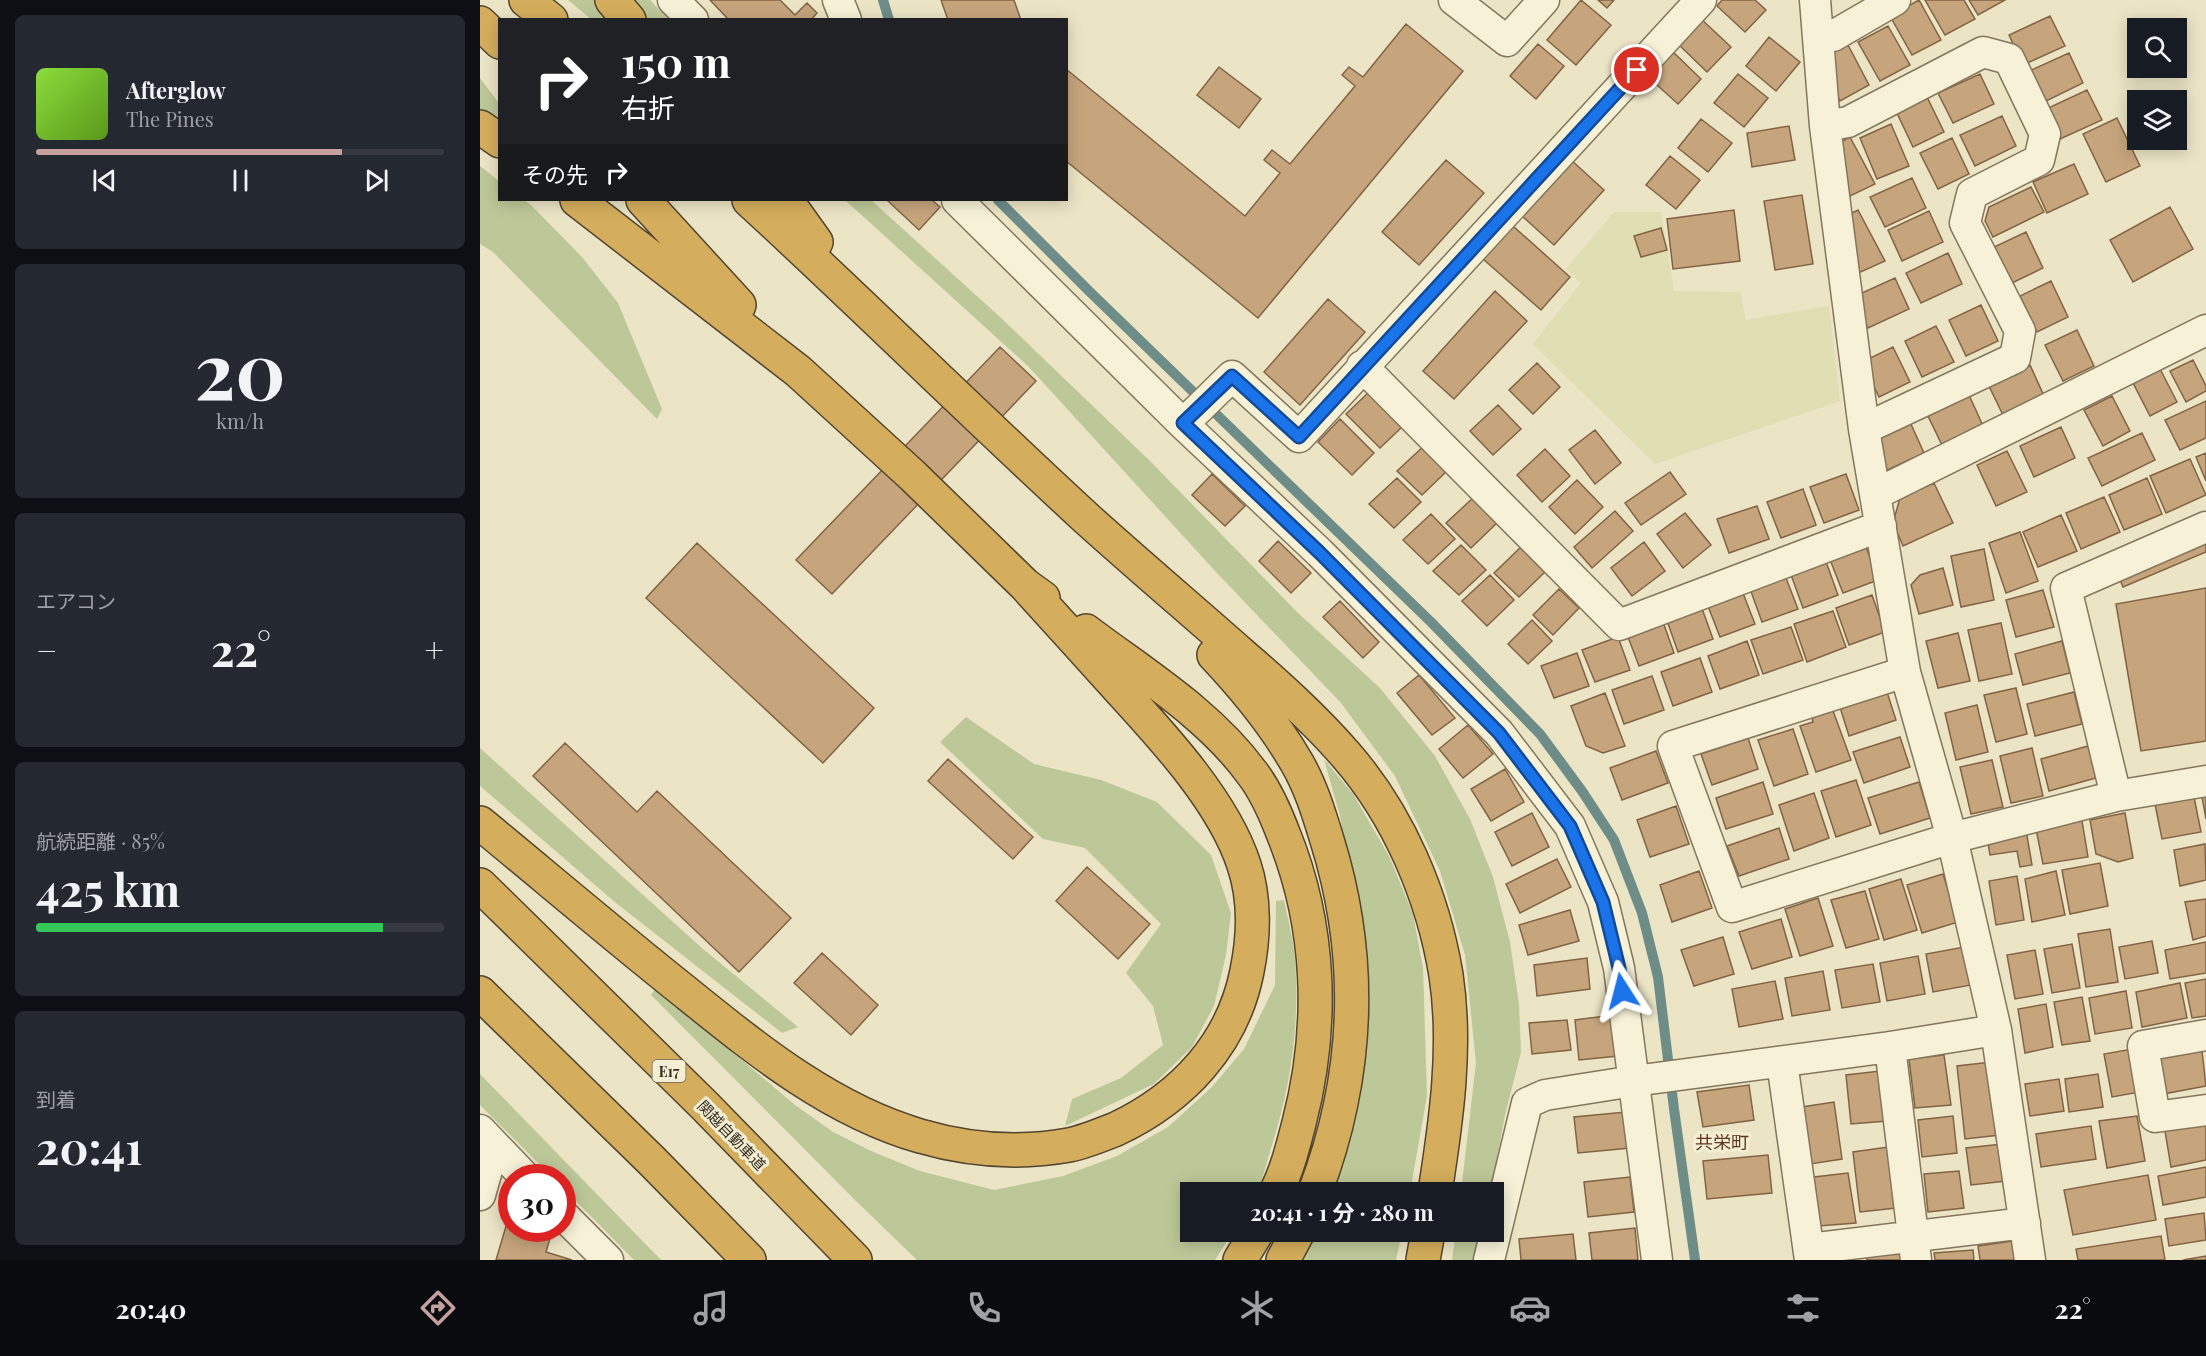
<!DOCTYPE html>
<html lang="ja">
<meta charset="utf-8">
<style>
:root{--surface:#171b24;--page:#242831;--text:#f1f3f6;--muted:#9ea1a6;--line:#363941;--accent:#c5a19d}
body{margin:0;font-family:"Playfair Display","Noto Sans JP",serif;background:var(--page);color:var(--text);height:100vh;display:flex;flex-direction:column;font-size:22px;white-space:nowrap}
*{box-sizing:border-box;margin:0}
p{font-size:20px;color:var(--muted)}
.icon{flex:none;width:33px;height:33px;fill:none;stroke:currentColor;stroke-width:2;stroke-linecap:round;stroke-linejoin:round}
.map{position:relative;flex:1;overflow:hidden}
.panel{display:flex;flex-direction:column;gap:15px;padding:15px;background:#0d0f14;width:480px}
.panel>*{flex:none}
.banner{position:absolute;left:18px;top:18px;width:570px;height:183px;border-radius:0px;box-shadow:0 3px 15px #0003;background:#202124;color:#fff;overflow:hidden}
.tools{position:absolute;left:1647px;top:18px;display:grid;gap:12px}
.tools a{display:grid;place-items:center;width:60px;height:60px;border-radius:0px;background:var(--surface);box-shadow:0 3px 15px #0003;font-size:30px}
.speed{position:absolute;left:18px;top:1164px;display:flex;gap:12px;font-size:30px;font-weight:700;text-align:center}
.speed>*{display:grid;place-content:center;width:78px;height:78px;border-radius:50%;background:var(--surface);box-shadow:0 3px 15px #0003;line-height:1}
.speed .limit{border:9px solid #d22;background:#fff;color:#111}
.pin{position:absolute;display:grid;place-items:center;width:51px;height:51px;color:#fff;margin:-26px;border:3px solid #fff;border-radius:50%;box-shadow:0 2px 6px #0007}
.me{position:absolute;width:66px;margin:-33px;rotate:351deg;stroke-linejoin:round;filter:drop-shadow(0 0 4px #0008)}
.turn{display:flex;align-items:center;gap:21px;height:126px;padding:0 24px;font-size:27px}
.turn .icon{width:78px;height:78px;stroke-width:2.5}
.turn b{display:block;font-size:42px;line-height:51px}
.then{display:flex;align-items:center;height:57px;padding:0 24px;background:#0003;gap:12px;font-size:22px}
.big{font-size:45px;font-weight:700;line-height:1.1}
.panel .card{flex:1;display:flex;flex-direction:column;justify-content:center;gap:9px;min-width:0;padding:0 21px;border-radius:9px;background:var(--page)}
.panel .dial{align-items:center;gap:0}
.dial b{font-size:78px;line-height:1}
.song{display:flex;align-items:center;gap:18px}
.cover{width:72px;height:72px;border-radius:9px;background:linear-gradient(135deg,hsl(90 70% 55%),hsl(90 70% 35%))}
.played{height:6px;border-radius:3px;background:linear-gradient(90deg,var(--accent) 75%,var(--line) 75%)}
.keys{display:flex;justify-content:space-around;direction:ltr}
.heat{display:flex;justify-content:space-between;align-items:center;font-size:33px;direction:ltr}
.charge{height:9px;border-radius:4px;background:linear-gradient(90deg,#34c759 85%,var(--line) 0)}
.trip{position:absolute;left:700px;top:1182px;width:324px;height:60px;border-radius:0px;background:var(--surface);box-shadow:0 3px 15px #0003;font-weight:700;line-height:60px;text-align:center}
.tab-bar{display:flex;height:96px;justify-content:space-around;align-items:center;background:#090b0e;color:var(--muted)}
.tab-bar .icon{width:42px;height:42px}
.tab-bar .selected{color:var(--accent)}
.tab-bar b{font-size:27px;color:var(--text)}
main{display:flex;flex:1;min-height:0}
.map>svg:first-child{display:block}
.farmland{fill:#e0deb3}
.green{fill:#bdc899}
.lines{fill:none;stroke-linecap:round;stroke-linejoin:round}
.stream{stroke:#6e8c88;stroke-width:10}
.building{fill:#c6a57d;stroke:#826444;stroke-width:1.5}
.street-casing{stroke:#84775c;stroke-width:33}
.highway-casing{stroke:#534530;stroke-width:36}
.street{stroke:#f6f1d7;stroke-width:30}
.highway{stroke:#d4ae5c;stroke-width:33}
.route-casing{stroke:#114b97;stroke-width:15}
.route{stroke:#1a73e8;stroke-width:10}
.labels{text-anchor:middle;dominant-baseline:central;stroke-width:6;stroke-linejoin:round;paint-order:stroke}
.shield{fill:#f3eed4;stroke:#6f6755;stroke-width:1.5}
.shield-label{font-size:14px;font-weight:bold;fill:#362d1f}
.street-label{font-size:15px;fill:#362d1f;stroke:#f3eed4}
.quarter-label{font-size:18px;fill:#5f3622;stroke:#f3eed4}
</style>
<main>
<section class="panel">
<div class="card">
<div class="song"><i class="cover"></i><div><b>Afterglow</b><p>The Pines</p></div></div>
<div class="played"></div>
<div class="keys"><svg class="icon" aria-label="previous" viewBox="0 0 24 24"><path d="M18 5L8 12l10 7zM5 5v14"/></svg><svg class="icon" aria-label="pause" viewBox="0 0 24 24"><path d="M8 5v14M16 5v14"/></svg><svg class="icon" aria-label="next" viewBox="0 0 24 24"><path d="M6 5l10 7-10 7zM19 5v14"/></svg></div>
</div>
<div class="card dial"><b>20</b><p>km/h</p></div>
<div class="card"><p>エアコン</p>
<div class="heat"><a>−</a><b class="big">22°</b><a>+</a></div>
</div>
<div class="card"><p>航続距離 · 85%</p><b class="big">425 km</b><div class="charge"></div></div>
<div class="card"><p>到着</p><b class="big">20:41</b></div>
</section>
<div class="map">
<svg width="1726" height="1260" viewBox="0 0 1726 1260">
<rect width="100%" height="100%" fill="#ebe4c5"/>
<path class="farmland" d="M1134,212h47l13,79 66,1 6,28 83,-14 11,95 -185,63 -122,-120 48,-61 -15,-14z"/>
<path class="green" d="M88,0h82l18,19h-77z
M0,78l19,25v24l-19,-12z
M0,166l19,15 1,19h24l7,5 51,52 36,46 44,106 -5,10 -164,-167 -13,-8z
M365,200h26l129,117 150,144 147,151 83,76 55,68 35,63 23,58 17,65 9,62 2,48 -16,63 -14,77h-30l15,-129 -11,-108 -25,-84 -45,-95 -54,-73 -125,-131 -188,-206z
M486,717l68,47 67,16 56,22 54,53 20,58 -5,42 -12,51 -22,41 -38,37 -89,42 7,-27 49,-21 42,-33 -10,-39 -27,-33 35,-49 -76,-76 -42,-9 -103,-97z
M0,748l223,201 95,78 -16,6 -166,-130 -136,-117z
M844,759l29,35 36,62 24,58 10,54 4,128 -17,96h-75l25,-92 6,-77 -13,-129 -13,-78z
M804,900c3,16 8,33 10,50 7,65 -2,132 -22,195 -5,15 -8,33 -16,47h-65v40h42l-18,28h-298l-61,-59 -205,-206 5,-8 139,118 38,27 38,19 49,20 74,19 69,-14 54,-20 51,-29 44,-40 32,-38 31,-64 1,-84z
M0,1074l181,186h-27l-71,-72 -1,-10 -10,-1 -72,-72z
M837,1232h85l-6,28h-94z
M976,1232h27l-7,28h-24z"/>
<g class="lines">
<path class="stream" d="M403,0l6,20
M518,200l92,92 341,330 109,112 42,57 32,49 28,73 16,64 16,132 21,151"/>
</g>
<path class="building" d="M230,0h70l15,15 12,-12 10,10 -6,7h-82z
M461,0h73l7,20h-73z
M1101,0l30,25 -35,40 -29,-25z
M1118,0h16l-7,8z
M1242,0h33l11,10 -21,22 -28,-26z
M1439,0l22,40 -29,15 -22,-39z
M1445,0h39l11,19 -30,16z
M1489,0h36l-27,15z
M1570,16l15,30 -42,19 -14,-30z
M1219,17l32,30 -24,25 -31,-30z
M926,24l57,47 -205,247 -192,-157v-92l179,147 35,-43 -16,-13 8,-10 18,14 65,-78 -13,-11 7,-8 14,10z
M1408,26l22,39 -30,16 -22,-39z
M1289,37l31,25 -24,29 -30,-25z
M1058,44l26,22 -28,33 -26,-23z
M1368,45l21,40 -29,16 -11,-23 -1,-24z
M1190,49l31,30 -23,25 -32,-29z
M1589,53l14,30 -41,20 -15,-31z
M739,67l42,32 -22,29 -42,-33z
M1258,74l30,24 -24,29 -30,-24z
M1500,74l14,30 -41,19 -15,-30z
M1607,90l15,30 -42,19 -14,-30z
M1447,97l17,35 -31,15 -17,-36z
M1522,116l14,30 -41,20 -15,-31z
M1637,118l23,48 -34,16 -23,-48z
M1221,119l31,24 -24,29 -30,-24z
M1411,124l18,42 -32,13 -17,-41z
M1309,126l6,34 -43,7 -5,-34z
M1370,137l25,47 -31,15 -11,-53z
M1472,138l17,36 -31,15 -18,-36z
M1190,156l30,24 -24,29 -30,-24z
M1090,159l34,31 -50,55 -34,-31z
M966,160l38,33 -65,72 -37,-33z
M1594,164l14,30 -41,19 -14,-31z
M1432,178l14,30 -41,19 -15,-30z
M1551,187l13,25 -51,25 -8,-16 4,-14z
M1322,195l11,69 -38,6 -11,-69z
M407,200h45l8,7 -21,23z
M1690,207l23,42 -60,33 -23,-42z
M1254,210l6,51 -67,8 -6,-50z
M1378,210l27,51 -31,14 -12,-57z
M1449,211l14,31 -41,19 -14,-31z
M1033,226l57,51 -29,33 -58,-51z
M1181,228l6,22 -26,7 -7,-21z
M1546,232l17,36 -31,15 -18,-36z
M1468,253l14,31 -41,19 -15,-30z
M1415,278l14,31 -41,19 -15,-31z
M1571,281l17,36 -31,15 -17,-36z
M1015,291l32,30 -73,78 -31,-28z
M848,299l37,33 -65,73 -36,-33z
M1501,305l17,36 -32,15 -17,-36z
M1456,326l18,36 -32,15 -17,-36z
M1597,330l17,36 -31,15 -18,-36z
M520,347l36,34 -204,213 -36,-34z
M1413,347l17,35 -31,15 -17,-35z
M1713,360l13,26v5l-20,11 -16,-31z
M1057,363l23,24 -27,27 -24,-24z
M1550,365l14,31 -41,19 -15,-31z
M1679,367l18,35 -27,14 -18,-35z
M889,392l34,34 -23,22 -34,-34z
M1489,395l14,31 -41,19 -15,-31z
M1632,396l18,35 -27,15 -19,-36z
M1726,401v37l-26,12 -15,-30z
M1018,405l23,24 -28,26 -23,-24z
M860,419l34,34 -22,22 -34,-33z
M1430,422l14,31 -41,19 -14,-30z
M1581,427l14,31 -41,19 -14,-31z
M1115,430l26,33 -26,21 -26,-34z
M1662,433l13,27 -53,26 -14,-28z
M945,445l24,24 -27,26 -25,-24z
M1065,449l25,27 -28,26 -25,-27z
M1527,451l20,41 -31,14 -19,-41z
M1726,453v28l-10,-24z
M1710,459l16,36 -40,18 -16,-37z
M1190,472l16,22 -45,31 -16,-22z
M732,474l33,32 -20,20 -33,-31z
M1366,474l13,36 -35,13 -14,-36z
M917,478l24,24 -27,26 -25,-24z
M1667,478l15,36 -38,16 -15,-35z
M1097,480l26,27 -28,27 -26,-27z
M1454,483l19,40 -50,23 -10,-23 7,-25z
M1323,489l13,36 -35,13 -14,-36z
M994,497l24,25 -27,26 -25,-25z
M1624,497l16,35 -39,17 -15,-36z
M1277,506l12,33 -40,14 -12,-34z
M1135,511l18,20 -41,37 -18,-21z
M1205,513l26,32 -28,23 -26,-34z
M951,514l24,25 -27,25 -25,-24z
M1581,515l16,36 -39,16 -15,-35z
M1540,532l18,49 -32,12 -17,-50z
M1726,539v13l-83,35 -5,-12z
M798,541l33,32 -20,20 -32,-32z
M1164,542l21,29 -33,25 -21,-28z
M217,543l177,165 -51,55 -177,-165z
M1385,544l13,36 -35,13 -14,-36z
M981,545l25,25 -27,25 -26,-24z
M1042,546l24,25 -27,26 -25,-24z
M1504,549l10,51 -33,7 -10,-51z
M1345,559l13,36 -35,13 -13,-36z
M1463,568l10,37 -34,9 -8,-29 9,-10z
M1304,573l14,36 -36,13 -13,-36z
M1010,575l24,25 -27,26 -25,-25z
M1261,588l14,36 -35,13 -14,-36z
M1726,588v153l-65,10 -25,-147z
M1079,589l20,19 -26,27 -20,-20z
M1563,590l11,37 -38,10 -10,-37z
M1392,595l13,37 -36,13 -13,-37z
M860,601l39,41 -16,16 -40,-41z
M1220,603l13,36 -35,13 -13,-37z
M1353,611l13,36 -39,15 -13,-38z
M1181,616l13,37 -35,13 -14,-37z
M1052,620l20,21 -24,23 -20,-20z
M1521,623l11,51 -33,7 -11,-51z
M1311,627l12,33 -40,14 -12,-34z
M1478,633l12,48 -32,7 -12,-47z
M1138,637l12,33 -35,12 -13,-32z
M1267,641l12,34 -39,14 -12,-33z
M1582,641l8,32 -47,12 -8,-31z
M1097,653l12,33 -35,12 -13,-32z
M1220,658l12,34 -39,14 -12,-34z
M939,675l36,43 -23,17 -35,-42z
M1172,676l12,34 -40,14 -12,-34z
M1536,688l11,46 -31,8 -12,-47z
M1406,689l10,31 -47,16 -10,-32z
M1594,692l8,32 -47,12 -8,-32z
M1125,693l20,53 -22,7 -17,-7 -15,-40z
M1497,705l11,47 -32,8 -11,-47z
M1352,708l19,52 -35,12 -16,-46 13,-4 -2,-8z
M988,725l25,29 -30,24 -24,-29z
M1313,729l15,45 -34,12 -16,-46z
M1420,737l10,30 -46,16 -11,-31z
M1268,738l10,31 -46,16 -11,-31z
M85,743l72,69 20,-21 134,127 -52,54 -206,-196z
M1608,746l8,32 -47,13 -8,-32z
M1552,748l11,48 -32,7 -11,-47z
M1176,751l12,32 -46,17 -12,-32z
M468,759l85,78 -20,22 -85,-78z
M1512,760l11,47 -32,7 -11,-47z
M1025,769l19,33 -33,19 -20,-32z
M1376,780l15,45 -35,12 -15,-46z
M1283,782l10,32 -47,15 -10,-31z
M1439,782l11,36 -50,16 -12,-36z
M1334,793l15,45 -35,13 -15,-46z
M1726,796v23l-4,-22z
M1714,797l7,35 -39,7 -7,-35z
M1196,806l13,38 -39,13 -13,-37z
M1052,813l17,34 -37,19 -17,-34z
M1645,813l8,45 -15,4 -22,-8 -6,-34z
M1602,821l6,36 -45,7 -7,-35z
M1299,828l10,31 -50,17 -12,-30z
M1546,830l6,35 -12,2 -3,-16 -27,4 -3,-18z
M1725,844l1,36 -26,6 -6,-36z
M1077,859l14,28 -51,26 -14,-29z
M1620,863l8,43 -38,8 -8,-44z
M607,867l63,57 -32,35 -62,-58z
M1219,871l13,37 -40,14 -12,-37z
M1576,871l9,44 -33,7 -7,-43z
M1463,874l15,48 -36,11 -15,-48z
M1537,876l7,44 -28,5 -7,-44z
M1421,879l16,51 -33,10 -15,-51z
M1385,891l14,48 -33,9 -15,-48z
M1338,898l15,48 -33,10 -15,-47z
M1726,899v37l-13,4 -8,-38z
M1090,910l9,31 -51,14 -9,-30z
M1301,919l11,38 -40,12 -13,-37z
M1630,929l8,53 -32,5 -8,-53z
M1243,937l11,37 -40,12 -13,-36z
M1672,941l6,32 -33,6 -6,-32z
M1726,942v31l-36,6 -5,-29z
M1592,944l8,44 -28,5 -8,-44z
M1484,947l7,38 -38,7 -7,-38z
M1555,950l8,44 -28,5 -8,-44z
M342,953l56,52 -27,30 -57,-52z
M1438,956l7,38 -38,7 -7,-38z
M1107,958l3,31 -53,7 -3,-31z
M1393,964l7,38 -38,6 -7,-38z
M1343,971l7,39 -38,6 -7,-38z
M1726,979v37l-14,2 -7,-35z
M1295,981l8,38 -44,8 -7,-38z
M1700,983l7,35 -45,9 -6,-35z
M1646,991l6,37 -37,6 -6,-36z
M1602,997l8,44 -28,4 -8,-43z
M1566,1004l7,43 -28,6 -7,-44z
M1133,1015l5,41 -39,4 -4,-40z
M1087,1020l4,30 -39,4 -3,-31z
M1652,1049l8,43 -28,5 -8,-43z
M1722,1051l4,35 -43,8 -6,-35z
M1464,1055l7,50 -36,3 -6,-49z
M1511,1062l9,73 -35,4 -8,-73z
M1400,1071l7,50 -36,3 -5,-49z
M1618,1074l5,33 -34,5 -4,-33z
M1579,1079l5,32 -34,5 -5,-32z
M1269,1085l5,35 -51,7 -6,-35z
M1354,1102l8,57 -32,5 -8,-57z
M1146,1112l4,36 -52,5 -4,-36z
M1473,1116l4,37 -35,4 -4,-37z
M1657,1116l8,45 -38,7 -8,-47z
M1726,1124v36l-35,7 -6,-36z
M1611,1126l5,33 -55,8 -5,-33z
M1522,1144l4,37 -35,4 -5,-37z
M1408,1147l8,61 -36,4 -7,-60z
M1288,1155l4,38 -65,6 -4,-38z
M1726,1167v30l-43,8 -5,-29z
M1479,1171l5,37 -36,4 -4,-38z
M1368,1173l8,50 -37,3 -5,-49z
M1668,1175l8,45 -83,15 -9,-45z
M1150,1177l4,35 -46,5 -4,-35z
M32,1206v22h41l-7,24 26,8h-76z
M1724,1213l2,27 -37,6 -4,-27z
M1155,1228l3,32h-46l-3,-27z
M1093,1234l3,26h-55l-2,-21z
M1681,1236l4,24h-87l-2,-11z
M1533,1241l2,19h-35l-2,-14z
M1493,1250l1,10h-39l-1,-7z
M1422,1252l1,8h-36l-1,-5z
M1726,1256v4h-23z"/>
<g class="lines">
<defs>
<path id="street" d="M193,0l20,20
M358,0l8,20
M974,0l53,41 37,-41
M1335,0l10,126 39,303 41,243 47,166 44,192 34,230
M1338,38l15,-2 62,-36
M1345,126l23,-4 135,-70 26,7 36,75 -6,26 -67,34 -7,29 55,108 -5,27 -151,71
M477,200l226,224 137,129 179,180 71,93 33,76 16,66 38,292
M882,366l257,259 262,-99
M703,424l49,-48 67,61 402,-437
M1396,494l330,-164
M1425,672l-232,74 59,161 220,-69 164,-42 90,-15
M1636,796l-50,-208 140,-61
M1726,1035l-63,11 12,71 51,-7
M1410,1047l26,213
M1302,1062l28,198
M0,1130l46,48
M0,1195l14,-50
M82,1214l46,46
M1329,1249l216,-26
M1009,1260l38,-157 18,-8 89,-14 256,-34 106,-17"/>
<path id="highway" d="M46,0l25,20
M132,0l17,20
M0,23l20,19
M0,127l20,14
M97,200l221,171 115,105 112,109 18,13
M163,200l96,105
M269,200c113,104 223,213 336,317 51,46 104,91 155,136 37,32 74,65 106,102 53,61 87,141 100,220 11,72 0,147 -11,217
M306,200l30,42
M606,631c57,43 123,83 166,142 14,18 23,39 31,60 38,93 41,194 16,290 -6,23 -12,48 -23,69
M734,655c32,34 60,68 83,108 14,24 22,51 30,77 37,119 32,236 -12,352
M0,823c68,56 135,113 204,168 72,58 146,119 236,145 48,14 99,18 149,9 15,-3 32,-10 47,-16 66,-31 117,-85 131,-158 7,-34 8,-73 -3,-106 -20,-62 -79,-126 -123,-174 -32,-35 -64,-71 -96,-106
M0,885l224,220 151,155
M0,993l172,168 97,99
M760,1260l17,-28
M803,1260l15,-28
M943,1260l5,-28"/>
</defs>
<use href="#street" class="street-casing"/>
<use href="#highway" class="highway-casing"/>
<use href="#street" class="street"/>
<use href="#highway" class="highway"/>
</g>
<g class="lines">
<defs>
<path id="route" d="M1142,991l-3,-23 -16,-66 -33,-76 -71,-93 -179,-180 -137,-130 49,-47 67,61 338,-367"/>
</defs>
<use href="#route" class="route-casing"/>
<use href="#route" class="route"/>
</g>
<g class="labels">
<rect class="shield" x="172.5" y="1060" width="33" height="22" rx="4.5"/>
<g class="shield-label">
<text x="189" y="1071">E17</text>
</g>
<g class="street-label">
<text transform="translate(252 1135) rotate(46)">関越自動車道</text>
</g>
<g class="quarter-label">
<text x="1242" y="1142">共栄町</text>
</g>
</g>
</svg>
<div class="tools">
<a><svg class="icon" aria-label="search" viewBox="0 0 24 24"><circle cx="10" cy="10" r="6"/><path d="M15 15l6 6"/></svg></a>
<a><svg class="icon" aria-label="layers" viewBox="0 0 24 24"><path d="M12 4l9 5-9 5-9-5zM3 14l9 5 9-5"/></svg></a>
</div>
<div class="speed"><div class="limit">30</div></div>
<div class="pin" style="left:1157px;top:70px;background:#d93025"><svg class="icon" aria-label="arrive" viewBox="0 0 24 24"><path d="M6 21V4h12l-3 4 3 4H6"/></svg></div>
<svg class="me" style="left:1142px;top:991px" viewBox="-20 -20 40 40"><path d="M0-17L14 15 0 8-14 15z" fill="#1a73e8" stroke="#fff" stroke-width="4"/></svg>
<div class="trip">20:41 · 1 分 · 280 m</div>
<div class="banner">
<div class="turn"><svg class="icon" aria-label="right" viewBox="0 0 24 24"><path d="M7 20v-9h11M14 6l5 5-5 5"/></svg><div><b>150 m</b>右折</div></div>
<div class="then">その先<svg class="icon" aria-label="right" viewBox="0 0 24 24"><path d="M7 20v-9h11M14 6l5 5-5 5"/></svg></div>
</div>
</div>
</main>
<nav class="tab-bar">
<b>20:40</b>
<svg class="icon selected" aria-label="directions" viewBox="0 0 24 24"><path d="M12 3l9 9-9 9-9-9zM9 14v-3h6M13 9l2 2-2 2"/></svg>
<svg class="icon" aria-label="music" viewBox="0 0 24 24"><path d="M9 18V5l10-2v13"/><circle cx="6" cy="18" r="3"/><circle cx="16" cy="16" r="3"/></svg>
<svg class="icon" aria-label="phone" viewBox="0 0 24 24"><path d="M5 4h4l2 5-3 2q2 4 5 5l2-3 5 2v4C11 20 4 13 5 4z"/></svg>
<svg class="icon" aria-label="climate" viewBox="0 0 24 24"><path d="M12 3v18M4 7l16 10M4 17L20 7"/></svg>
<svg class="icon" aria-label="car" viewBox="0 0 24 24"><path d="M5 17H2v-5l4-1 3-4h7l3 4 3 1v5h-3M9 17h6M6 11h13"/><circle cx="7" cy="17" r="2"/><circle cx="17" cy="17" r="2"/></svg>
<svg class="icon" aria-label="filters" viewBox="0 0 24 24"><path d="M4 7h16M4 17h16"/><circle cx="9" cy="7" r="2"/><circle cx="15" cy="17" r="2"/></svg>
<b>22°</b>
</nav>
